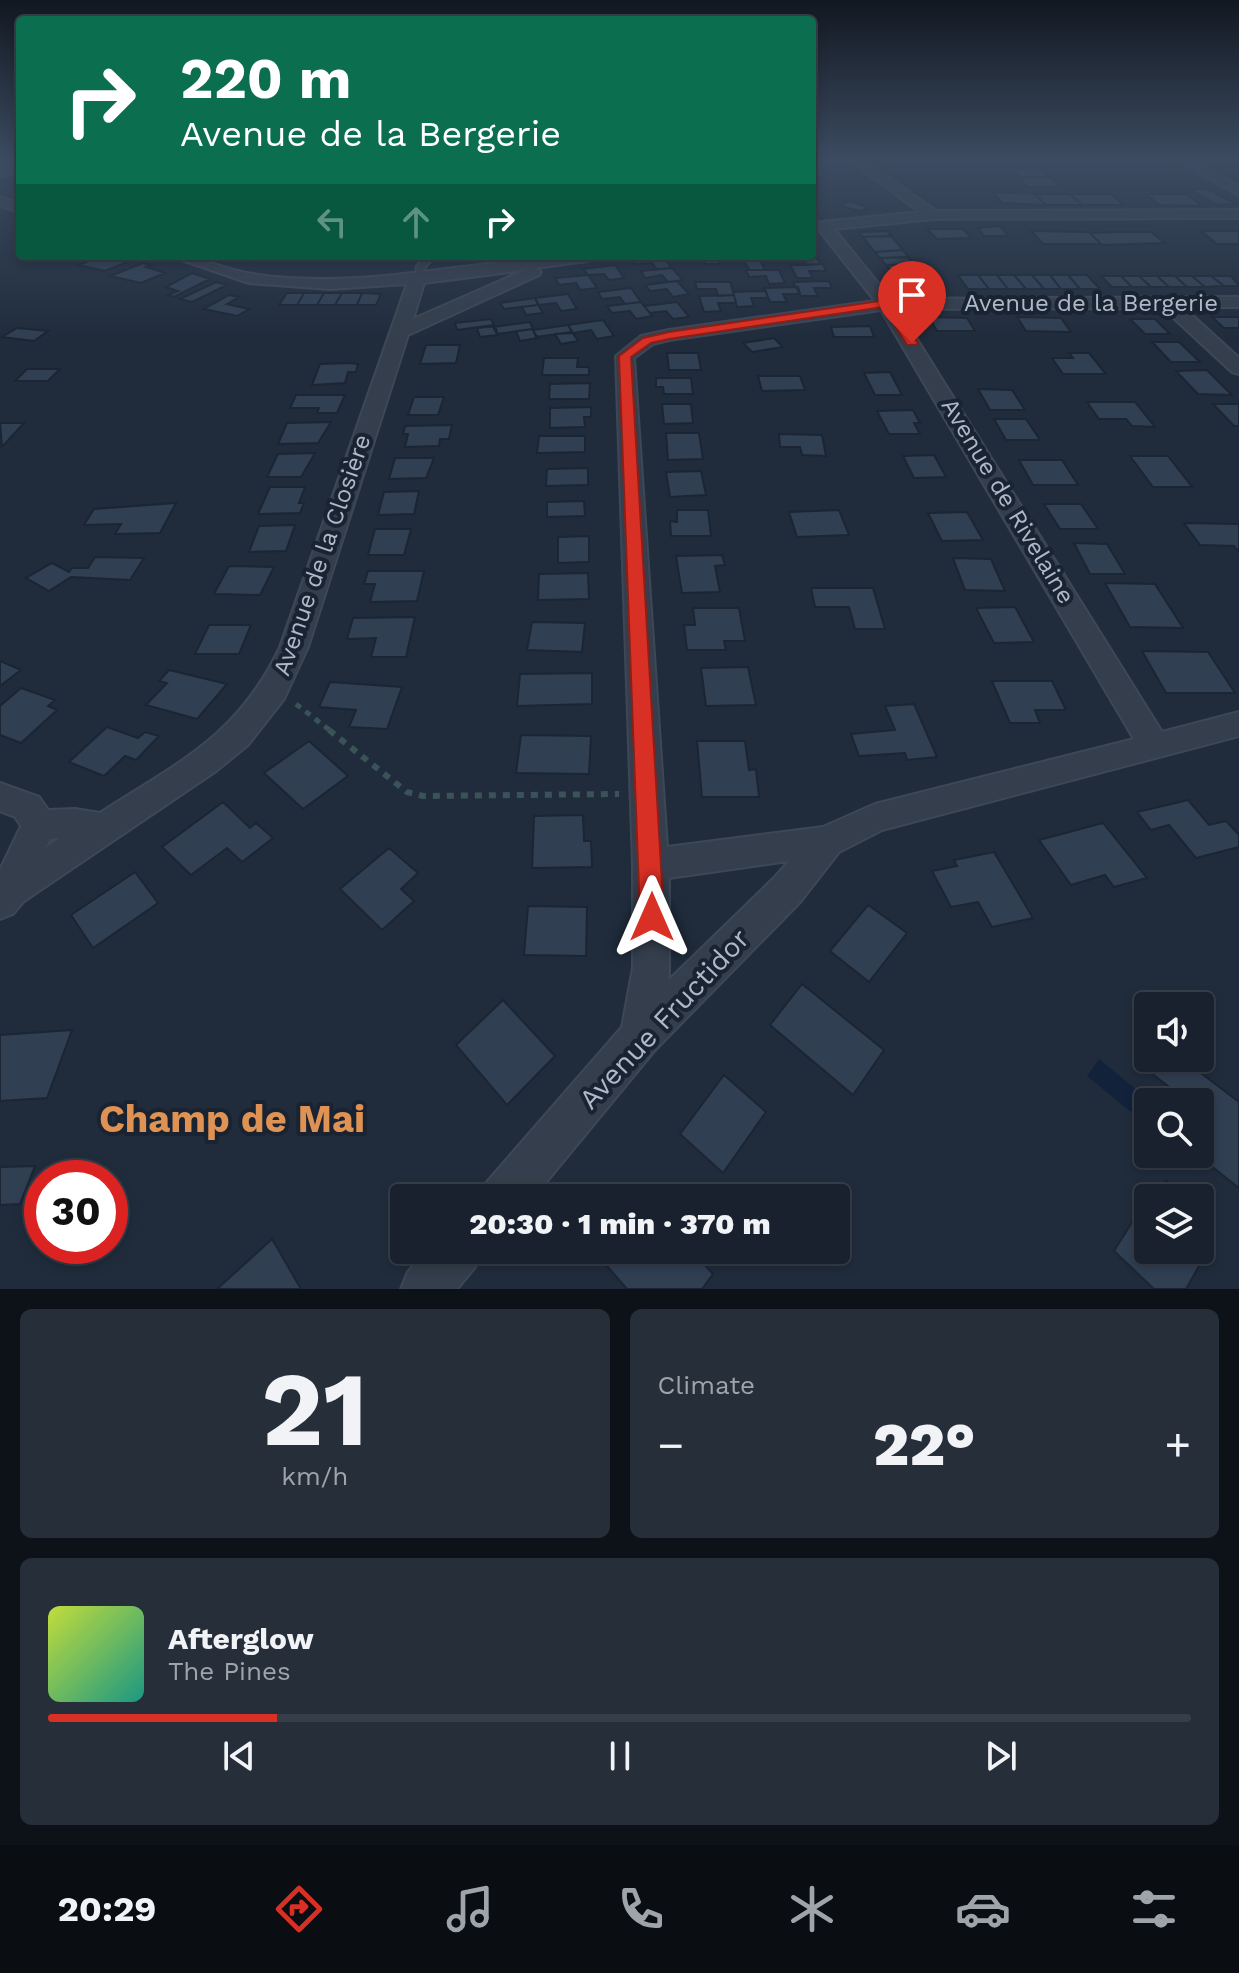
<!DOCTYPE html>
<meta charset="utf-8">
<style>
:root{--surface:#18212d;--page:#252e39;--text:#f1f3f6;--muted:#9fa3aa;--line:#363e49;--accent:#d93025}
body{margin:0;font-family:"Work Sans",sans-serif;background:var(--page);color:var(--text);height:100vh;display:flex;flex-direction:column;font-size:30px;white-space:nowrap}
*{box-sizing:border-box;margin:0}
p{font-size:26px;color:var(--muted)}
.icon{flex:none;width:44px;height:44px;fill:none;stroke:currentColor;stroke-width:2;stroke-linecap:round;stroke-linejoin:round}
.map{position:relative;height:1289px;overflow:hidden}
.panel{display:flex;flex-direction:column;gap:20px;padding:20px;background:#0d1219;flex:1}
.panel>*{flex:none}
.hud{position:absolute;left:16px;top:16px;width:800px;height:244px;border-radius:8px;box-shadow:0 4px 12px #0003,0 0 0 2px var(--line);background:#0b6e4f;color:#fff;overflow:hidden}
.controls{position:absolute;left:1134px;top:992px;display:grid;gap:16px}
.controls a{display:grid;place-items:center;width:80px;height:80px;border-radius:8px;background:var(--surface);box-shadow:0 4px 12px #0003,0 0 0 2px var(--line);font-size:40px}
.speed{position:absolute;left:24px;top:1160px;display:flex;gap:16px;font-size:40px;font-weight:700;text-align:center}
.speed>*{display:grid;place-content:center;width:104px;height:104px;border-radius:50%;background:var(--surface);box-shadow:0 4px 12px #0003,0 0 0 2px var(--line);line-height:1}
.speed .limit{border:12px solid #d22;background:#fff;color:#111}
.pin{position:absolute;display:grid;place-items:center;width:68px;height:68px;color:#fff;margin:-82px -34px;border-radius:50% 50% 50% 0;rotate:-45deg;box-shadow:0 0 8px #0007}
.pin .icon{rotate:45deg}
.me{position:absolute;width:88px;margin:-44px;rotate:0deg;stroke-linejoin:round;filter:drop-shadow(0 0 6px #0008)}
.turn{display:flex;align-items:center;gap:28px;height:168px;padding:0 32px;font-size:36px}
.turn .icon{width:104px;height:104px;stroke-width:2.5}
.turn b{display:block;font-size:56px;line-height:68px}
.lanes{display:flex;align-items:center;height:76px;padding:0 32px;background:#0003;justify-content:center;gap:40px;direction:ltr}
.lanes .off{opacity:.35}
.big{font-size:60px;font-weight:800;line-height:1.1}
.panel .widget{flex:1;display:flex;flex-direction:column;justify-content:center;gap:12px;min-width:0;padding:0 28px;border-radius:12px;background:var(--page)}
.panel .dial{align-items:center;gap:0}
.dial b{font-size:104px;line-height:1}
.song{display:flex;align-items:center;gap:24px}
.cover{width:96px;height:96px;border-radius:12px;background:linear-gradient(135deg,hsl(70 70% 55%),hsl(170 70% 35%))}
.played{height:8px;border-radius:4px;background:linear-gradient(90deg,var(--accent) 20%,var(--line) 20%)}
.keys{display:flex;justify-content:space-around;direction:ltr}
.heat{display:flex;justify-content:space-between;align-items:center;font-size:44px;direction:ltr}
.panel .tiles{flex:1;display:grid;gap:20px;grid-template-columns:1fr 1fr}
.widget:last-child{grid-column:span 2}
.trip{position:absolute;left:390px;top:1184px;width:460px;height:80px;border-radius:8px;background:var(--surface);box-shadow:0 4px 12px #0003,0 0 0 2px var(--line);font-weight:800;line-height:80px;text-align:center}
.tabs{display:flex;height:128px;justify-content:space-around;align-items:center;background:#0a0d12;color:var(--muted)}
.tabs .icon{width:56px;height:56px}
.tabs .current{color:var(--accent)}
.tabs b{font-size:36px;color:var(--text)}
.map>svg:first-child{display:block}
.water{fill:#12223b}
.building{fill:#313f53;stroke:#1b2533;stroke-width:2}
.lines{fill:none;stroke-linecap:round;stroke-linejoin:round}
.lane-casing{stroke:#3d4755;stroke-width:4}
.street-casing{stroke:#3d4755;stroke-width:4}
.path-far1{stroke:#3a5356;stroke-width:5;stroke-dasharray:6 6;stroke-linecap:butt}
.path{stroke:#3a5356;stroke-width:6;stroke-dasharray:7 7;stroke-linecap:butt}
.lane{fill:#343e4c;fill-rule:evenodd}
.street{fill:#343e4c;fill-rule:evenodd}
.route{fill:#d93025;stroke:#8d1f18;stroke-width:2}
.labels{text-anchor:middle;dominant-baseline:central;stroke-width:8;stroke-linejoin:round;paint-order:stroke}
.street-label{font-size:24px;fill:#afb8c8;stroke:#192331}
.near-street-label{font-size:28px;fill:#afb8c8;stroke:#192331}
.near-district-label{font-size:38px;font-weight:bold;fill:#de9254;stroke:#192331}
</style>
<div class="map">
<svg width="1239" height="1289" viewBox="0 0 1239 1289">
<rect width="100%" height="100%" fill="#202c3c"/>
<path class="water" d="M1099,1059l43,35 -11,18 -44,-36z"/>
<path class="building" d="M1011,168l30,1 9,8h-31z
M1019,177h31l10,10h-32z
M1190,189h18l28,15 -19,1z
M993,192l42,2 11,11 -44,-2z
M1035,194h35l12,11h-36z
M1070,194h41l13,11h-42z
M1146,194h41l15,12 -43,-1z
M850,201l19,7 -9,3 -21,-5z
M1000,226l8,10h-24l-6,-8z
M927,229h36l8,9 -34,1z
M887,231l4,5 -28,1 -4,-5z
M1031,231l58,1 12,12h-58z
M1201,231h38v13h-22z
M1119,232h32l14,11 -63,2 -12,-12z
M891,236l12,14 -28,2 -12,-15z
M903,250l5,7 -28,1 -5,-6z
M812,252l9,12 -15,1 -3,-7 -19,-2h28z
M103,256l13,3 10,-3 9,3 -30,12 -27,-6z
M662,256l10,12 -15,1 -5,-6 -17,1 -4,-5z
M685,256h33l2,8h-15l-2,-7z
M759,257l6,13h-15l-9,-12z
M908,257l6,7 -28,1 -6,-7z
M143,263l8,2 -5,2 19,6 -24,10 -31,-7z
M823,264l3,7h-17l4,7h-16l-7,-13z
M914,264l7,7 -29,1 -6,-7z
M615,265l9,13 -15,2 -5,-6 -16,1 -5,-6z
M672,268l11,12 -15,2 -6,-7 -17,3 -4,-7z
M746,270h33l6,13 -16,1 -3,-8 -17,1z
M192,273l18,6 -36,18 -6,-2 10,-4 -12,-4z
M588,275l9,13 -17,2 -4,-7 -17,2 -4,-7z
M958,275h20l11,14h-21z
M978,275h19l11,14h-19z
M997,275h17l12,14h-18z
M1014,275h18l12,14h-18z
M1032,275h18l11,14h-17z
M1050,275h18l12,14h-19z
M1068,275h19l13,14h-20z
M1101,276h20l11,11h-20z
M1121,276h18l12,11h-19z
M1139,276h18l12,11h-18z
M1157,276h18l12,11h-18z
M1175,276h17l13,11h-18z
M1192,276h19l13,10 -19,1z
M1211,276h20l8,10h-15z
M924,278l6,8 -34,1 -5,-8z
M677,281l12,13 -16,3 -6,-8 -17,2 -5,-6z
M829,281l3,7h-18l4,8h-17l-8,-14z
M216,282l11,3 -35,17 -12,-3z
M695,282h35l4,13 -16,1 -2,-7h-19z
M798,287l2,7h-17l4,8h-17l-6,-14z
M631,288l10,14 -16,2 -5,-7 -18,2 -4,-7z
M766,291l2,7h-17l3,8 -17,1 -4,-15z
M287,293h17l-7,12h-18z
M304,293h20l-7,12h-20z
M324,293h18l-7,12h-18z
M342,293h20l-5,12h-22z
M362,293l19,1 -5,11h-19z
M568,294l9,15 -16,2 -5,-8 -17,2 -4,-7z
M229,295l10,2 -12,7 22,5 -12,7 -33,-7z
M734,295l2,8h-18l3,8 -17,1 -5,-16z
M535,298l3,7 -34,4 -4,-6z
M641,302l11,14 -16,3 -6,-8 -18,2 -5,-7z
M677,302l12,15 -16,2 -7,-8 -16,2 -6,-7z
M538,305l5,8 -17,2 -4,-8z
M929,317l38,1 8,13h-38z
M1017,317l44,1 10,14 -45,-1z
M1212,317h27v11h-15z
M491,319l3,6 -37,5 -2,-7z
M1130,319h25l15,15h-25z
M603,320l11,16 -17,3 -6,-9 -18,3 -5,-8z
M530,322l3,7 -36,5 -4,-7z
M568,325l4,7 -36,5 -3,-7z
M495,326l3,9 -18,2 -3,-9z
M870,326l4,11h-40l-3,-10z
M17,328l31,3 -14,10 -32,-4z
M532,329l6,9 -18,3 -4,-10z
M573,333l5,8 -17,3 -6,-10z
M774,338l9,9 -31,5 -9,-9z
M1152,342h27l21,20h-29z
M426,345h34l-4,18 -36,1z
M667,353h31l3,17h-32z
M1069,353h20l17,21h-43l-11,-16h21z
M544,358h34l-1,9h12v8h-47z
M350,363l8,1 -2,8h-8l-3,11 -33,2 8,-21z
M27,369h33l-12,12h-33z
M1207,370l25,25 -34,-1 -22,-23z
M890,372l12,23h-27l-11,-22z
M758,376h42l5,14 -43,1z
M656,378h35l2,16h-29l-1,-7h-7z
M590,383l-1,16h-40l1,-15z
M978,389l34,1 13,20h-35z
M296,395h49l-8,18h-20l2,-5h-29z
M414,397h30l-6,18h-30z
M1087,402h48l20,25 -23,-1 -6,-7h-27z
M662,404h29l2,19 -29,1z
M1213,404h26v22h-5z
M591,407v10h-7l1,10 -35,1v-20z
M913,410l7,13h-6l6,11h-31l-12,-23z
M994,419h32l14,21h-34z
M331,422l-13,21 -40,1 9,-21z
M0,423h24l-22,24z
M452,425l-3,14h-9l-1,7 -34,1 3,-13h-5l2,-8z
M666,433h33l4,26 -35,1z
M779,434l43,1 4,21 -24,-1 -2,-8h-20z
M539,436h46v16l-48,1z
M315,453l-14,24h-34l11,-23z
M934,455l12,22 -32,1 -11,-22z
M1130,456h38l24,31h-39z
M395,458h39l-8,20 -37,1z
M1019,460h43l16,25h-45z
M588,468v17l-42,1 1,-17z
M701,471l5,24 -36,2 -4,-25z
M270,487h35l-6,16h5l-4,10 -42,1z
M419,491l-5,23 -36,1 6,-23z
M584,501l1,15 -38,1v-15z
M176,503l-16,30 -45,1 6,-10 -37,1 10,-16z
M1044,504h37l17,25h-38z
M677,510h31l3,26h-40l-1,-15 7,1z
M839,510l10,25 -52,2 -8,-25z
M967,512l16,28 -41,1 -14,-28z
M1184,523l55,1v28l-5,-6 -34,-1z
M295,525l-9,26 -37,1 10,-26z
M375,529h36l-7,26h-36z
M589,536v26l-31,1v-26z
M1074,543l33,1 18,30h-35z
M722,555l3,10 -10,1 5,26 -38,1 -6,-37z
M95,557l49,1 -14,22 -59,-3 -22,14 -23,-13 26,-15 17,9 3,-4h16z
M953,558l38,1 14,32 -40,-1z
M229,566l45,1 -14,28 -46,-1z
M368,571h56l-7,30 -47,1 5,-18h-11z
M588,573l1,26 -51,1 1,-26z
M1105,583l50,1 28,44 -53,-1z
M811,588h62l12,41h-30l-6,-22h-34z
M1015,607l19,35 -40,1 -18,-35z
M693,608h46l6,33h-21l2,9h-39l-3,-25h11z
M415,617l-9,40h-35l5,-19 -29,1 6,-21z
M532,622l53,1 -3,29 -55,-2z
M209,625h42l-12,29h-44z
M1142,651l66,1 27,41h-69z
M0,661l21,9 -21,16z
M748,667l8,38 -50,1 -5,-38z
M169,670l58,14 -30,35 -51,-14 21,-22 -8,-2z
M592,673v31l-75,2 3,-32z
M992,681h60l14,29h-31l5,13h-30z
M330,682l72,5 -15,42 -38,-2 7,-17 -37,-3z
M21,688l34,12 -7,6 9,4 -36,33 -21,-8v-29z
M914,704l23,53 -30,3 -2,-7 -46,3 -8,-22 44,-4 -10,-24z
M107,727l31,11 7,-6 14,4 -23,24 -11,-4 -21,20 -35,-14z
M521,735l70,1 -2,38 -73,-1z
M309,741l39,35 -45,33 -39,-36z
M697,741h48l4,29 7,-1 3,28h-57z
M1188,800l21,25 17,-4 13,14v12l-43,11 -27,-33 -18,5 -14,-18z
M223,802l27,26 6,-5 17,15 -31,24 -15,-14 -36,27 -29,-28z
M583,815l1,26h7l1,26 -60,1 2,-52z
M1103,823l44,55 -33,9 -9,-12 -34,10 -32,-45z
M389,848l29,25 -17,16 13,12 -32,29 -42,-41z
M994,852l39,66 -41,9 -14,-25 -27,5 -19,-36 25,-5 -3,-6z
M135,872l23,31 -65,45 -22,-33z
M868,905l39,28 -38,49 -39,-31z
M528,906l59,1 -1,49 -62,-1z
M802,984l82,66 -31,45 -83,-70z
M503,1000l52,56 -48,49 -51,-60z
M72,1030l-25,68 -47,3v-66z
M1155,1058h26l58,44v86l-43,-34h4v-52h-11l-42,-32z
M724,1075l42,37 -43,61 -43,-39z
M35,1166l-15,38 -20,1v-38z
M1166,1180l20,18h-38v52h52v-40l13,12 -10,16 8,7 -25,44h-32l-40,-38 37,-59 5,5z
M272,1239l29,50h-84z
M607,1250h84l22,24 -11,15h-75l-27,-31z"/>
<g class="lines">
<defs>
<path id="lane" d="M427,256h8l-10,11 -4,12h-6l2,-13z"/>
<path id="street" d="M847,159h13l76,52 303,-1v8l-306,1 -99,10 57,70 348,-2v10h-56l56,51v16l-7,-2 -69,-64 -265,1 264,423 77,-20v24l-357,94 -43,22 -39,50 -145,148 -122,148h-53l7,-16 135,-155 11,-59v-103l-17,-509 25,-20 28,-6 206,-29 -55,-70h-8v-8l108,-11zM881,310l253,429 -259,65 -52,23 -156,20 -33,-489 19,-14 16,-4zM789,861l-15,17 -105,102v-102z
M1173,159h14l52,27v9z
M20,163v8l-20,6v-8z
M0,197l20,6v9l-20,-6z
M170,256c28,0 50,12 77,17 28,5 58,6 86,6 88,-2 174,-23 262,-23l-8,5 -51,7 5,4 -2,3 -131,60 -100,312 -24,52 -36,46 -32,26 -192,130 -11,13 -13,5v-49l21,-44 -6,-9 -15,-6v-28l39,14 9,13 27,-1 25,4c79,-51 138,-77 180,-166l127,-363 -77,5 -81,-6zM525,270l-112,49 11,-36zM60,838l-15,10 5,-9z
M427,1250h55l-7,17 -18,22h-56l7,-17z"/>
</defs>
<use href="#lane" class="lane-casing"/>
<use href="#street" class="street-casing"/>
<path class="path-far1" d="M296,704l36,28"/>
<path class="path" d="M329,730l78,62 16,4 196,-2"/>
<use href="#lane" class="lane"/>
<use href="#street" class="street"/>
</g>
<linearGradient id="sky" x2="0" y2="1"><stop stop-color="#121821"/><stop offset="0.47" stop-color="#3c4b61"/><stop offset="1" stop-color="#3c4b61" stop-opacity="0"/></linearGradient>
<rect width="1239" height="339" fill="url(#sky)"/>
<path class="route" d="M886,300l32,43 -2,2h-9l-24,-38 -214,32 -18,4 -20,14 33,560 -4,7 -8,4 -9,-4 -3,-7 -21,-561 24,-18 26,-6z"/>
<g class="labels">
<g class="street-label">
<text x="1091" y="303">Avenue de la Bergerie</text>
<text transform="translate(1008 501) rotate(59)">Avenue de Rivelaine</text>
<text transform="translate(322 555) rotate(-71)">Avenue de la Closière</text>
</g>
<g class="near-street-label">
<text transform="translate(664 1019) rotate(-47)">Avenue Fructidor</text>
</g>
<g class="near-district-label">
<text x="232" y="1119">Champ de Mai</text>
</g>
</g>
</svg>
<div class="controls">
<a><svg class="icon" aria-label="sound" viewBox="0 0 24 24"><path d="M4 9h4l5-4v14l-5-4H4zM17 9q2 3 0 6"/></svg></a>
<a><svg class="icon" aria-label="search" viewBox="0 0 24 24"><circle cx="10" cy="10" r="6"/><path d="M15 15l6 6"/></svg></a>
<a><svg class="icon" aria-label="layers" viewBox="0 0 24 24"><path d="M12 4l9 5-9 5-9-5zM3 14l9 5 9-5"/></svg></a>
</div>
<div class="speed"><div class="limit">30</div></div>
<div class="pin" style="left:912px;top:343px;background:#d93025"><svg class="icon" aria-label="arrive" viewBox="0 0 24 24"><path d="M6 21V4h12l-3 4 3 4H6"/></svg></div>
<svg class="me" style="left:652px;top:917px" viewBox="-20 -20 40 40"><path d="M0-17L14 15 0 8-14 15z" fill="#d93025" stroke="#fff" stroke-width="4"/></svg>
<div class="trip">20:30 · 1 min · 370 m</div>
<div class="hud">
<div class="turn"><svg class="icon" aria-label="right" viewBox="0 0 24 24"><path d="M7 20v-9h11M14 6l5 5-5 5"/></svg><div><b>220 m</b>Avenue de la Bergerie</div></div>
<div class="lanes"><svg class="icon off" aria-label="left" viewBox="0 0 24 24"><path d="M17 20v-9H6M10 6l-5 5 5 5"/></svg><svg class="icon off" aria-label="ahead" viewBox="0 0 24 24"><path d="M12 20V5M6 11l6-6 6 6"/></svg><svg class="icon" aria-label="right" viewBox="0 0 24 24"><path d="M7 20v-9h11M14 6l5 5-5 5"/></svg></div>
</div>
</div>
<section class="panel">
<div class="tiles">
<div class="widget dial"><b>21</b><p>km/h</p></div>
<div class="widget"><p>Climate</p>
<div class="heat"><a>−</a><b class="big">22°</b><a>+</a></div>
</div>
<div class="widget">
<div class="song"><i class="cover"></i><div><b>Afterglow</b><p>The Pines</p></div></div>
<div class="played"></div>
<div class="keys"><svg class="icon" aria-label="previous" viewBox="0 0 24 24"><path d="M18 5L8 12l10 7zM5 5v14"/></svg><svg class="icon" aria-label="pause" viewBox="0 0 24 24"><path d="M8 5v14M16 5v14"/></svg><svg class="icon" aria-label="next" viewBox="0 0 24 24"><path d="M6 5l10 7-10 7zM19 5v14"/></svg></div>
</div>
</div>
</section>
<nav class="tabs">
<b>20:29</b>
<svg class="icon current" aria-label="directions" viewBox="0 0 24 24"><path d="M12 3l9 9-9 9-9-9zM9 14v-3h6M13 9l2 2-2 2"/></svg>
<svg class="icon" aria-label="music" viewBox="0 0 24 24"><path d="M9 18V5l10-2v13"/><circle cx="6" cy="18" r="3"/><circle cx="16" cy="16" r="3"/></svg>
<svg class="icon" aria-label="phone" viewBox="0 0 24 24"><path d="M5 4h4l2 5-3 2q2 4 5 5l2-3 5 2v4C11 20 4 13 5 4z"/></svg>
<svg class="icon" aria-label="climate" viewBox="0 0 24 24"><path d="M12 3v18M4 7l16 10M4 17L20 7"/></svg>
<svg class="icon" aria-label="car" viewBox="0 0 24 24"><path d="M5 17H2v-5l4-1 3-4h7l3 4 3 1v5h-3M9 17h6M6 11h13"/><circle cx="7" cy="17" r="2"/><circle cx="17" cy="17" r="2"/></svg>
<svg class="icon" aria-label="filters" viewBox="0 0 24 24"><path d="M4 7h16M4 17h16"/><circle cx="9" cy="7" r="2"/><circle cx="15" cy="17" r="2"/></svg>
</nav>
